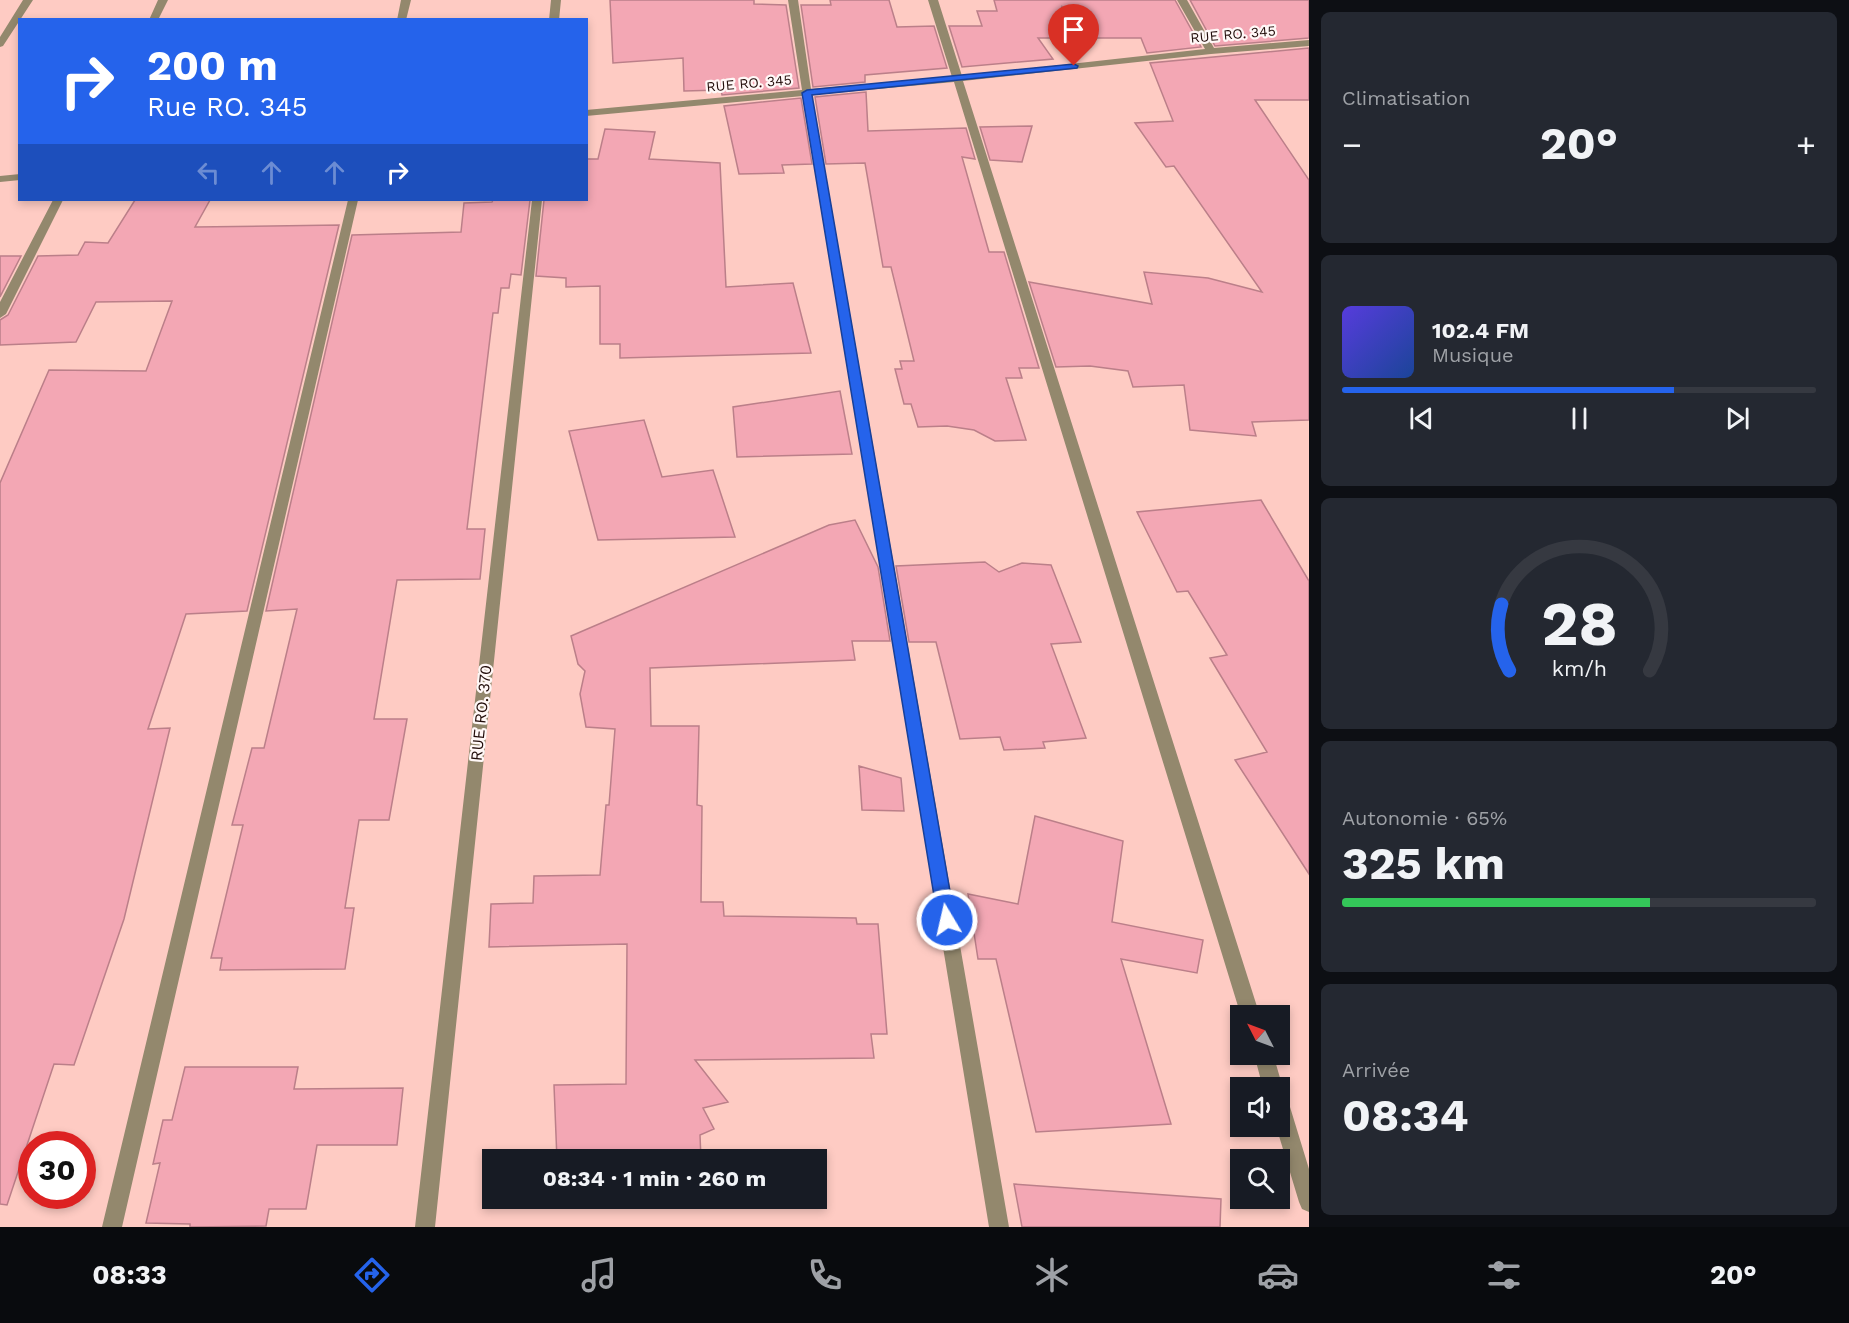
<!DOCTYPE html>
<html lang="fr">
<meta charset="utf-8">
<style>
:root{--surface:#171b24;--page:#242831;--text:#f1f3f6;--muted:#9ea1a6;--line:#363941;--accent:#2563eb}
body{margin:0;font-family:"Work Sans",sans-serif;background:var(--page);color:var(--text);height:100vh;display:flex;flex-direction:column;font-size:22px;white-space:nowrap}
*{box-sizing:border-box;margin:0}
p{font-size:20px;color:var(--muted)}
.icon{flex:none;width:33px;height:33px;fill:none;stroke:currentColor;stroke-width:2;stroke-linecap:round;stroke-linejoin:round}
.map{position:relative;flex:1;overflow:hidden}
.side{display:flex;flex-direction:column;gap:12px;padding:12px;background:#0d0f14;width:540px}
.side>*{flex:none}
.guide{position:absolute;left:18px;top:18px;width:570px;height:183px;border-radius:0px;box-shadow:0 3px 9px #0003;background:#2563eb;color:#fff;overflow:hidden}
.needle{width:39px;rotate:312deg}
.buttons{position:absolute;left:1230px;top:1005px;display:grid;gap:12px}
.buttons a{display:grid;place-items:center;width:60px;height:60px;border-radius:0px;background:var(--surface);box-shadow:0 3px 9px #0003;font-size:30px}
.speed{position:absolute;left:18px;top:1131px;display:flex;gap:12px;font-size:30px;font-weight:700;text-align:center}
.speed>*{display:grid;place-content:center;width:78px;height:78px;border-radius:50%;background:var(--surface);box-shadow:0 3px 9px #0003;line-height:1}
.speed .limit{border:9px solid #d22;background:#fff;color:#111}
.pin{position:absolute;display:grid;place-items:center;width:51px;height:51px;color:#fff;margin:-62px -26px;border-radius:50% 50% 50% 0;rotate:-45deg;box-shadow:0 0 6px #0007}
.pin .icon{rotate:45deg}
.me{position:absolute;width:66px;margin:-33px;rotate:351deg;stroke-linejoin:round;filter:drop-shadow(0 0 4px #0008)}
.turn{display:flex;align-items:center;gap:21px;height:126px;padding:0 30px;font-size:27px}
.turn .icon{width:78px;height:78px;stroke-width:2.5}
.turn b{display:block;font-size:42px;line-height:51px}
.lanes{display:flex;align-items:center;height:57px;padding:0 30px;background:#0003;justify-content:center;gap:30px;direction:ltr}
.lanes .off{opacity:.35}
.big{font-size:45px;font-weight:700;line-height:1.1}
.side .tile{flex:1;display:flex;flex-direction:column;justify-content:center;gap:9px;min-width:0;padding:0 21px;border-radius:9px;background:var(--page)}
.side .dial{align-items:center;gap:0}
.dial svg{height:156px;overflow:visible;fill:none;stroke:var(--line);stroke-width:7;stroke-linecap:round;text-anchor:middle}
.dial text{fill:var(--text);stroke:none}
.song{display:flex;align-items:center;gap:18px}
.cover{width:72px;height:72px;border-radius:9px;background:linear-gradient(135deg,hsl(250 70% 55%),hsl(220 70% 35%))}
.played{height:6px;border-radius:3px;background:linear-gradient(90deg,var(--accent) 70%,var(--line) 70%)}
.keys{display:flex;justify-content:space-around;direction:ltr}
.heat{display:flex;justify-content:space-between;align-items:center;font-size:33px;direction:ltr}
.charge{height:9px;border-radius:4px;background:linear-gradient(90deg,#34c759 65%,var(--line) 0)}
.trip{position:absolute;left:482px;top:1149px;width:345px;height:60px;border-radius:0px;background:var(--surface);box-shadow:0 3px 9px #0003;font-weight:700;line-height:60px;text-align:center}
.tabs{display:flex;height:96px;justify-content:space-around;align-items:center;background:#090b0e;color:var(--muted)}
.tabs .icon{width:42px;height:42px}
.tabs .current{color:var(--accent)}
.tabs b{font-size:27px;color:var(--text)}
main{display:flex;flex:1;min-height:0}
.map>svg:first-child{display:block}
.building{fill:#f3a7b4;stroke:#bb7f89;stroke-width:1.5}
.lines{fill:none;stroke-linecap:round;stroke-linejoin:round}
.minor{fill:#93886d;fill-rule:evenodd}
.route{fill:#2563eb;stroke:#184099;stroke-width:1.5}
.labels{text-anchor:middle;dominant-baseline:central;stroke-width:4.5;stroke-linejoin:round;paint-order:stroke}
.far-street-label{font-size:14px;fill:#210c09;stroke:#fff8f7}
.street-label{font-size:16px;fill:#210c09;stroke:#fff8f7}
</style>
<main>
<div class="map">
<svg width="1309" height="1227" viewBox="0 0 1309 1227">
<rect width="100%" height="100%" fill="#fecbc3"/>
<path class="building" d="M610,0h144v4l32,1 13,83 -77,7 -1,-5 -37,1 -1,-33 -70,5z
M830,0h59l8,27 37,-1 13,42 -82,7v7l-52,5 -12,-82h30z
M994,0h181l26,47 -54,6 -6,-15h-61l-18,-31 -8,31h-16l15,21 -91,8 -13,-41h33l-5,-15h20z
M1190,0h119v38l-94,8z
M1309,48v52h-54l54,80v240l-57,2 4,14 -66,-6 -6,-45 -51,2 -5,-16 -38,-5 -34,1 -27,-85 123,22 -8,-32 64,6 54,14 -88,-126 -8,1 -31,-44 38,-2 -23,-58z
M866,92l2,39 98,-3 9,31 -13,-2 27,95h15l35,116h-20l3,10h-16l20,62 -31,1 -21,-11 -27,-4 -29,1 -7,-23h-7l-9,-35h7l-2,-8h14l-23,-94h-8l-18,-104 -39,1 -11,-67z
M801,98l11,66 -30,1 2,8 -45,1 -15,-68z
M1032,126l-10,36 -32,-2 -10,-33z
M605,129l50,3 -6,27 71,4 6,124 67,-4 18,70 -191,5v-14h-20v-58l-34,1v-9l-30,-2 8,-76h42v-41h12z
M135,200h75l-15,27 144,-2 -92,386 -61,3 -38,115 22,-1 -46,191 -50,146 -20,-1 -47,141 -7,-1v-721l49,-113 97,1 26,-70 -76,1 -20,40 -76,3v-25l8,-5 30,-59 40,-1 7,-13 23,1z
M493,200h37l-9,75 -10,-1 -2,14h-8l-3,25h-5l-26,216h18l-5,50 -83,1 -23,139h33l-18,101h-30l-14,88h9l-9,61 -125,1 2,-12h-11l32,-133h-11l20,-77h12l33,-139 -31,2 86,-376 109,-3 3,-29 28,-1z
M0,256h21l-21,41z
M840,391l12,63 -115,3 -4,-50z
M644,420l18,57 51,-7 22,67 -137,3 -29,-109z
M1261,500l48,81v293l-74,-114 32,-8 -57,-94 17,-3 -39,-64 -11,1 -40,-80z
M855,520l23,47 12,74h-38l3,19 -205,8 1,58h48l-2,79 5,1 -1,96h22l1,14 132,2 1,6h21l9,110h-16l3,24 -179,2 33,42 -25,6 11,21 -14,6 1,25h-144l-3,-75 72,-1 1,-140 -138,3 2,-43 42,-1 1,-27 66,-1 6,-70h3l6,-76 -29,-2 -6,-33 5,-23 -7,-7 -7,-28 258,-111z
M985,562l14,10 23,-9 29,2 30,77 -30,2 35,94 -43,4 2,6 -41,2 -4,-13 -40,2 -24,-97h-27l-13,-76z
M859,766l42,12 3,33 -42,-1z
M1035,816l88,25 -11,81 91,18 -6,33 -76,-14 50,165 -135,8 -40,-173h-18l-10,-65 50,10z
M185,1067h113l-4,22 109,-1 -6,57h-80l-11,64h-37l-3,17 -76,1v-3l-44,-1 14,-60 -7,1 10,-44h9z
M1014,1184l207,15 -1,28h-198z"/>
<g class="lines">
<path class="minor" d="M23,0h10l-30,46 -3,1v-10z
M158,0h10l-10,20h-9z
M401,0h10l-5,20h-9z
M551,0h10l-2,20h-10z
M788,0h10l13,89 141,-12 -24,-77h10l24,76 243,-27 -28,-49h10l27,48 95,-8v6l-98,8 -248,27 297,935h-19l-287,-934 -142,13 197,1132h-20l-186,-1131 -217,20v-6l216,-20z
M20,174v6l-20,2v-6z
M53,200h10l-57,114 -6,4v-16z
M348,200h10l-236,1027h-20z
M532,200h10l-107,1027h-20z
M1254,1054h19l10,34 -3,7v-7h-17z
M1280,1097l7,3 3,7 19,62v43l-7,-3 -3,-7 -23,-76h4z"/>
</g>
<path class="route" d="M1074,64l4,2 -1,2 -265,27 143,825 -3,5 -5,2 -6,-2 -3,-5 -136,-827 5,-3z"/>
<g class="labels">
<g class="far-street-label">
<text transform="translate(1233 34) rotate(-5)">RUE RO. 345</text>
<text transform="translate(749 83) rotate(-5)">RUE RO. 345</text>
</g>
<g class="street-label">
<text transform="translate(481 713) rotate(-84)">RUE RO. 370</text>
</g>
</g>
</svg>
<div class="buttons">
<a><svg class="needle" viewBox="-14 -14 28 28"><path d="M0-13l5 13h-10z" fill="#e53935"/><path d="M0 13l5-13h-10z" fill="#9ea1a6"/></svg></a>
<a><svg class="icon" aria-label="sound" viewBox="0 0 24 24"><path d="M4 9h4l5-4v14l-5-4H4zM17 9q2 3 0 6"/></svg></a>
<a><svg class="icon" aria-label="search" viewBox="0 0 24 24"><circle cx="10" cy="10" r="6"/><path d="M15 15l6 6"/></svg></a>
</div>
<div class="speed"><div class="limit">30</div></div>
<div class="pin" style="left:1074px;top:66px;background:#d93025"><svg class="icon" aria-label="arrive" viewBox="0 0 24 24"><path d="M6 21V4h12l-3 4 3 4H6"/></svg></div>
<svg class="me" style="left:947px;top:920px" viewBox="-20 -20 40 40"><circle r="17" fill="#2563eb" stroke="#fff" stroke-width="3"/><path d="M0-11L8 9 0 5-8 9z" fill="#fff"/></svg>
<div class="trip">08:34 · 1 min · 260 m</div>
<div class="guide">
<div class="turn"><svg class="icon" aria-label="right" viewBox="0 0 24 24"><path d="M7 20v-9h11M14 6l5 5-5 5"/></svg><div><b>200 m</b>Rue RO. 345</div></div>
<div class="lanes"><svg class="icon off" aria-label="left" viewBox="0 0 24 24"><path d="M17 20v-9H6M10 6l-5 5 5 5"/></svg><svg class="icon off" aria-label="ahead" viewBox="0 0 24 24"><path d="M12 20V5M6 11l6-6 6 6"/></svg><svg class="icon off" aria-label="ahead" viewBox="0 0 24 24"><path d="M12 20V5M6 11l6-6 6 6"/></svg><svg class="icon" aria-label="right" viewBox="0 0 24 24"><path d="M7 20v-9h11M14 6l5 5-5 5"/></svg></div>
</div>
</div>
<section class="side">
<div class="tile"><p>Climatisation</p>
<div class="heat"><a>−</a><b class="big">20°</b><a>+</a></div>
</div>
<div class="tile">
<div class="song"><i class="cover"></i><div><b>102.4 FM</b><p>Musique</p></div></div>
<div class="played"></div>
<div class="keys"><svg class="icon" aria-label="previous" viewBox="0 0 24 24"><path d="M18 5L8 12l10 7zM5 5v14"/></svg><svg class="icon" aria-label="pause" viewBox="0 0 24 24"><path d="M8 5v14M16 5v14"/></svg><svg class="icon" aria-label="next" viewBox="0 0 24 24"><path d="M6 5l10 7-10 7zM19 5v14"/></svg></div>
</div>
<div class="tile dial"><svg viewBox="0 0 100 80">
<path d="M14 69A42 42 0 1 1 86 69"/>
<path d="M14 69A42 42 0 0 1 10 35" stroke="#2563eb"/>
<text x="50" y="56" font-size="32" font-weight="700">28</text>
<text x="50" y="72" font-size="11">km/h</text>
</svg></div>
<div class="tile"><p>Autonomie · 65%</p><b class="big">325 km</b><div class="charge"></div></div>
<div class="tile"><p>Arrivée</p><b class="big">08:34</b></div>
</section>
</main>
<nav class="tabs">
<b>08:33</b>
<svg class="icon current" aria-label="directions" viewBox="0 0 24 24"><path d="M12 3l9 9-9 9-9-9zM9 14v-3h6M13 9l2 2-2 2"/></svg>
<svg class="icon" aria-label="music" viewBox="0 0 24 24"><path d="M9 18V5l10-2v13"/><circle cx="6" cy="18" r="3"/><circle cx="16" cy="16" r="3"/></svg>
<svg class="icon" aria-label="phone" viewBox="0 0 24 24"><path d="M5 4h4l2 5-3 2q2 4 5 5l2-3 5 2v4C11 20 4 13 5 4z"/></svg>
<svg class="icon" aria-label="climate" viewBox="0 0 24 24"><path d="M12 3v18M4 7l16 10M4 17L20 7"/></svg>
<svg class="icon" aria-label="car" viewBox="0 0 24 24"><path d="M5 17H2v-5l4-1 3-4h7l3 4 3 1v5h-3M9 17h6M6 11h13"/><circle cx="7" cy="17" r="2"/><circle cx="17" cy="17" r="2"/></svg>
<svg class="icon" aria-label="filters" viewBox="0 0 24 24"><path d="M4 7h16M4 17h16"/><circle cx="9" cy="7" r="2"/><circle cx="15" cy="17" r="2"/></svg>
<b>20°</b>
</nav>
